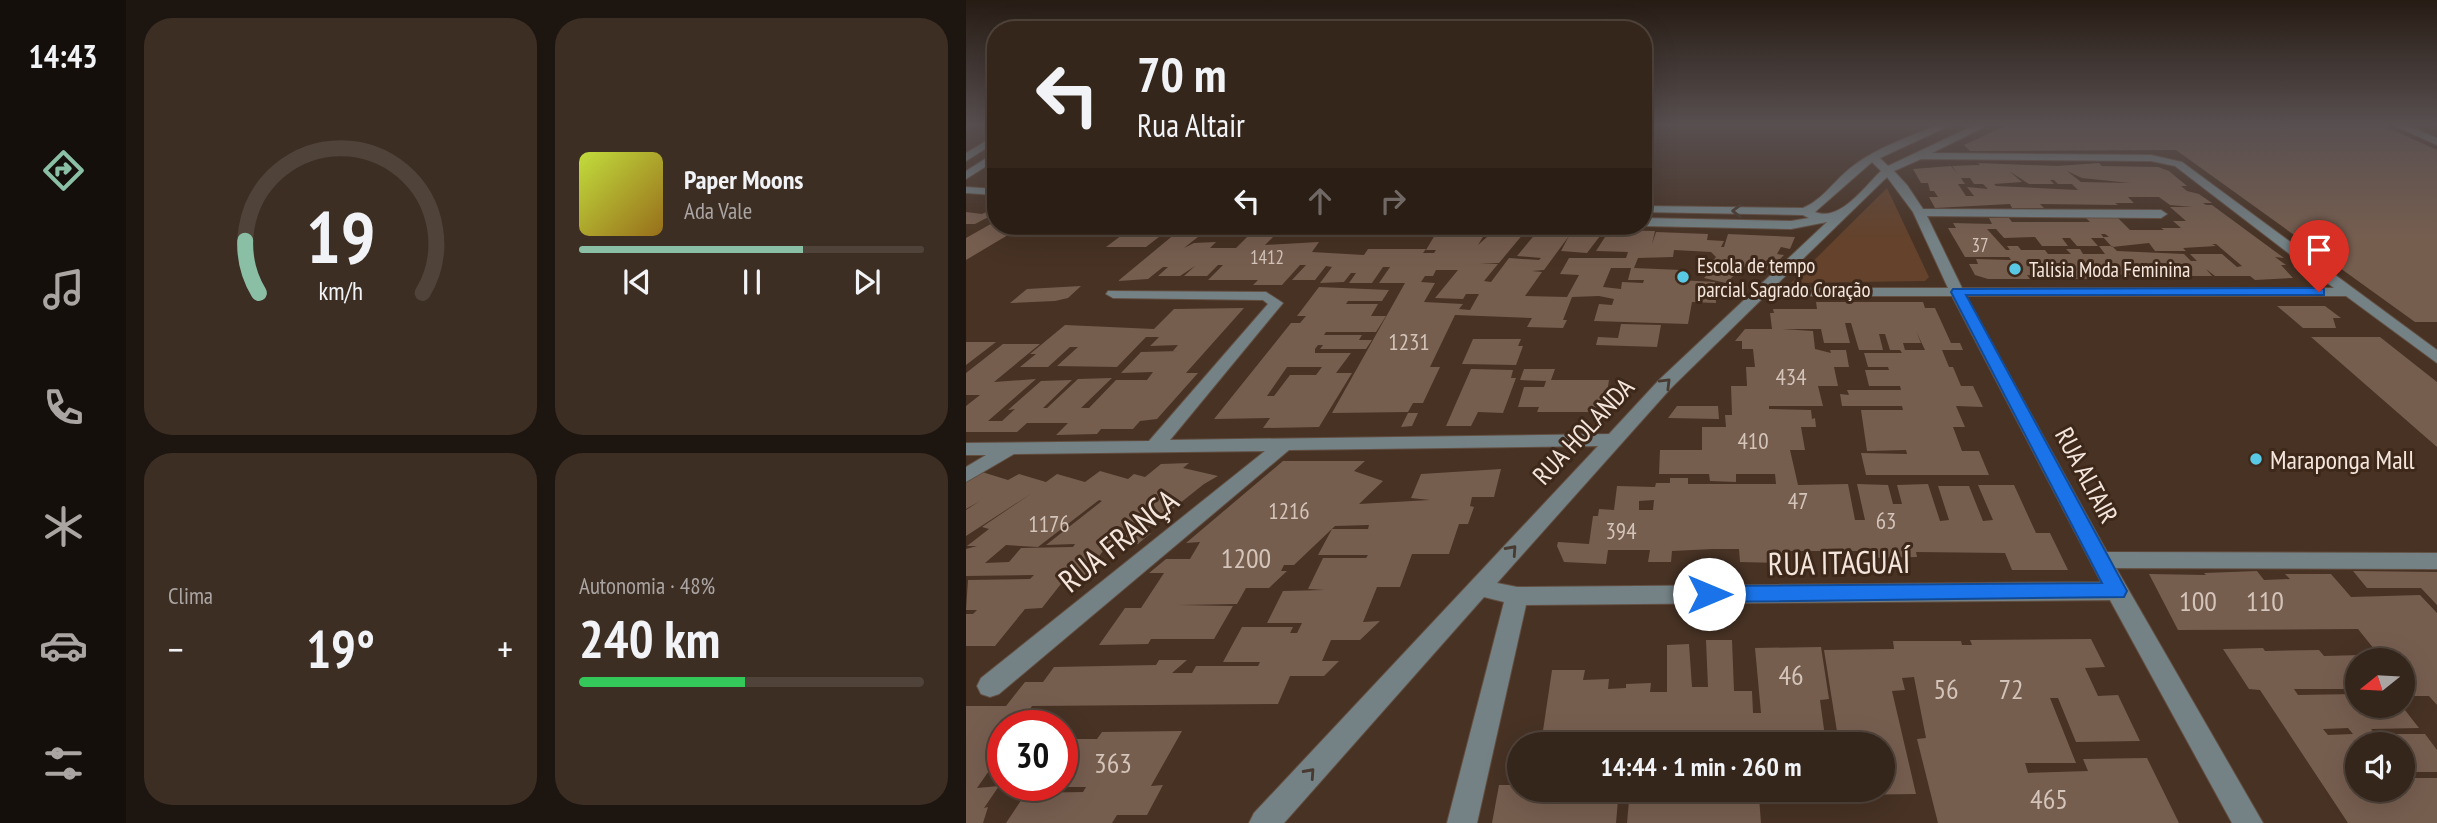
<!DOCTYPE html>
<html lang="pt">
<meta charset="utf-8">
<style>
:root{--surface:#35261b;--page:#3d2e24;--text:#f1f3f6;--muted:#aaa5a3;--line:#4f433a;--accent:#8abfa5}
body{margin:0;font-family:"PT Sans Narrow",sans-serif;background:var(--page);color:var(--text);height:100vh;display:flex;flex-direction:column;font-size:26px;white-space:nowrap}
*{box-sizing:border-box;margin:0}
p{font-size:23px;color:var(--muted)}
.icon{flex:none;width:38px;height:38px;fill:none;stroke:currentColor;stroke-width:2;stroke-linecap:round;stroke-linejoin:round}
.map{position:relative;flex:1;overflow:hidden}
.drawer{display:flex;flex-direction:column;gap:18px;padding:18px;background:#1d150f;width:840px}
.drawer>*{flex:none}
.hud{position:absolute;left:21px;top:21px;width:665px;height:214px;border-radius:28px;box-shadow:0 7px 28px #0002,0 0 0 2px var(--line);background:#35261b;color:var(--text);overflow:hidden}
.needle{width:46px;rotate:252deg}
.tools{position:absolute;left:1379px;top:648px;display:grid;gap:14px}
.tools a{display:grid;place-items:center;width:70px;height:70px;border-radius:50%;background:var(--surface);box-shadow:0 7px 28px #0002,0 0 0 2px var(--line);font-size:35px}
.speed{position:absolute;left:21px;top:710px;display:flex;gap:14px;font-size:35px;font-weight:700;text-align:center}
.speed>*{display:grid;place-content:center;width:91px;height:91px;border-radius:50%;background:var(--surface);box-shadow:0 7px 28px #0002,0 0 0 2px var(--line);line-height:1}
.speed .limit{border:10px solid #d22;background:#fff;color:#111}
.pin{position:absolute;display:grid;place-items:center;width:60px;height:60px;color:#fff;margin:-72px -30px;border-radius:50% 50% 50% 0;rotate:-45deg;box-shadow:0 0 7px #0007}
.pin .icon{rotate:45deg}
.me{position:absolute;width:77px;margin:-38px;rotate:90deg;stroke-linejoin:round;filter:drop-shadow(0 0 5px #0008)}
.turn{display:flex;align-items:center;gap:24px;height:147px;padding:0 35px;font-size:32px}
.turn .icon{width:91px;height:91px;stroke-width:2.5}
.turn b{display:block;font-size:49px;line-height:60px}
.lanes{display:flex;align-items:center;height:66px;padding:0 35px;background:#0003;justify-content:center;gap:35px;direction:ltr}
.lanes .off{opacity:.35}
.big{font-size:52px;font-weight:800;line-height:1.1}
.drawer .widget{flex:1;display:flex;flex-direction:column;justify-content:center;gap:10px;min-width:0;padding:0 24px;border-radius:28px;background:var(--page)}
.drawer .dial{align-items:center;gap:0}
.dial svg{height:182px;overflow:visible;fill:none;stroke:var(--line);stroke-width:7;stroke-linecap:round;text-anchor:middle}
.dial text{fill:var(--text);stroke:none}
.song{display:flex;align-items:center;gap:21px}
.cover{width:84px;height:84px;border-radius:10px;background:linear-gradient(135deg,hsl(70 70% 55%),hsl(40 70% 35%))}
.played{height:7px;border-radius:4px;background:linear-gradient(90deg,var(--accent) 65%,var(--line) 65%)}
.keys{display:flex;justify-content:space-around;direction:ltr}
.heat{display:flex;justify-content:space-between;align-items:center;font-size:38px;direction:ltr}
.charge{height:10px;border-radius:5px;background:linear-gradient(90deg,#34c759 48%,var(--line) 0)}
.drawer .tiles{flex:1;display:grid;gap:18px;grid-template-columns:repeat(2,1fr)}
.trip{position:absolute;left:541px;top:732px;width:388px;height:70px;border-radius:35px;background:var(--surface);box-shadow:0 7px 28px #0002,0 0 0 2px var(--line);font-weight:800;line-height:70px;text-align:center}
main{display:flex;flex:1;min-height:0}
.tabs{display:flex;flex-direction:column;width:126px;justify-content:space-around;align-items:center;background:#150f0b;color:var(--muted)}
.tabs .icon{width:49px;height:49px}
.tabs .on{color:var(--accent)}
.tabs b{font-size:32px;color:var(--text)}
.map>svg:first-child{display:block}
.green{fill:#64422b}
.building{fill:#765e4f;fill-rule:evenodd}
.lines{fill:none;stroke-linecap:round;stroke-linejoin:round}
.minor-casing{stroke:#634f42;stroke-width:2}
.minor{fill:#748286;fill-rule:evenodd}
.oneway{stroke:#483a30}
.route{fill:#1a73e8;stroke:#114b97;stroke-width:2}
.poi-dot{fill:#59c8e4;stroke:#3d281a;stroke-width:2.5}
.labels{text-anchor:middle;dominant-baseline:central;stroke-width:6;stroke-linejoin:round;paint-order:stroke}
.far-number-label{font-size:19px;fill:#d4c4ba}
.far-poi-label{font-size:21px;fill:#f4e6dd;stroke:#3d281a;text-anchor:start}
.number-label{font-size:23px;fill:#d4c4ba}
.street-label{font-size:26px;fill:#f4e6dd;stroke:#3d281a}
.poi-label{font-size:26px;fill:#f4e6dd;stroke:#3d281a;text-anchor:start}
.near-number-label{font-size:28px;fill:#d4c4ba}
.near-street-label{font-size:32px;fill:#f4e6dd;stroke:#3d281a}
</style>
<main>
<nav class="tabs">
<b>14:43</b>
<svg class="icon on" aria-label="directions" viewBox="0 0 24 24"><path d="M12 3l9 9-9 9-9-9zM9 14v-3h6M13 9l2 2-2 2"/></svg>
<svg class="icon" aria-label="music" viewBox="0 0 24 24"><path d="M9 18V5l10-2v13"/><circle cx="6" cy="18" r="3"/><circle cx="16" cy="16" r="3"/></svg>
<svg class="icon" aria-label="phone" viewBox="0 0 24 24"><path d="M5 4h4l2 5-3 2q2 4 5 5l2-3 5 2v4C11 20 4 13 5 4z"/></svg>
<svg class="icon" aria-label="climate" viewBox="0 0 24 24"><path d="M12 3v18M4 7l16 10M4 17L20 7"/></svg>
<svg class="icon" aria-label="car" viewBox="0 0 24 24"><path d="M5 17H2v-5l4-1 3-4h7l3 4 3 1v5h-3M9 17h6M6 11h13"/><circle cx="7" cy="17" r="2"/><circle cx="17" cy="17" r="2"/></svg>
<svg class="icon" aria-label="filters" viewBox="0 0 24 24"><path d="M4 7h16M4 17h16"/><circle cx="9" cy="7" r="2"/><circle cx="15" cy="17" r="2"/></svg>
</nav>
<section class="drawer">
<div class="tiles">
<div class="widget dial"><svg viewBox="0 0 100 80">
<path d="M14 69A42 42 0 1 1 86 69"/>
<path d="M14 69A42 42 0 0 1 8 46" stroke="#8abfa5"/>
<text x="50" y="56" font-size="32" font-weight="700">19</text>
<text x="50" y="72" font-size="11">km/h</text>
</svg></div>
<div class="widget">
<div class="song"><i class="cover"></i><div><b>Paper Moons</b><p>Ada Vale</p></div></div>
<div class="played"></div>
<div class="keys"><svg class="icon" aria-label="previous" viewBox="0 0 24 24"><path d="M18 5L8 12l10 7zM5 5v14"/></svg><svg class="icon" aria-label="pause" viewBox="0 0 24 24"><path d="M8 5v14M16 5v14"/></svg><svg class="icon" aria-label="next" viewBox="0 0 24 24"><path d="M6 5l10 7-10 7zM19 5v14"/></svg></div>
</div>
<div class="widget"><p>Clima</p>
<div class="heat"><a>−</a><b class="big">19°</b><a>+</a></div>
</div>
<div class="widget"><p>Autonomia · 48%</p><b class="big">240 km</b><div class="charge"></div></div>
</div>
</section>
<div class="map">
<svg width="1471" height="823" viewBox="0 0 1471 823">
<rect width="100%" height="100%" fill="#473224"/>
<path class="green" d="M921,188l42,89 -4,4 -134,2z"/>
<path class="building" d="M1041,125h375l55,25v172h-22l-239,-172 -206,1 -6,-6z
M1012,163l79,3 42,-3 3,3 56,1 11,4 18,15h-6l6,5 12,3 13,9h-9l3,2h6l72,53 -9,-1 11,8h-5l12,13 -38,2 -5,-4h-35l-9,-7 6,7h-33l-9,-7 7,7 -76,-2 4,5h-38l-2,-3 -38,-1 3,4h-42l-13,-4 -6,-11h9l-2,-5 35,1 -2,-3h-44l-17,-29h8l-3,-5 39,1 -3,-6h20l3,4h78l-4,-4h32l12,12h34l-3,-2h20l-8,-7h13l-16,-14h22l-22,-2 -11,-8h-31l6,6h-19l3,2 -78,-1 4,4h-32l-2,-4 -75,4 -6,-11h9l-4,-6h-4l-2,-8h-7l-8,-14 38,-3 7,8 -6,-8 28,-1zM1043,171l20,13h25l-4,-4h4l4,4h14l6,6 -82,-4 -2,-2 28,-2zM1101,171l15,7 48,5 -49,-1zM995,178h9l4,6h9l5,5 -21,-2 7,9h-8l-8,-12h7zM1021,229h9l8,9 31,-1 7,9h26l-6,-8h8l7,8h21l-7,-8h13l-3,-4h4l4,3h-6l9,10 37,-4 6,8h31l-3,-3 33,-2 -4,-2h4l26,22 -5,1 -15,-13h-32l7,7h-6l-7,-7 -67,-3 -5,-5h-13l6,8h-22l-3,-5h-14l5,5h-23l-3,-4h-24l-3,-4h-11l3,4h-4z
M22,211l8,2 -21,11h-9v-12l16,2z
M30,221v5h27l-57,34v-22z
M168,226h39l-27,21h-40z
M378,226h15l-8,9 -15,1z
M527,228l-9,7 -6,10 17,-15 29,3 -25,30h-19l18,1 -14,17 7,1 18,-24 30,2 2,-2 -24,-2 20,-24 21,2 4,-5 93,2 -3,13 4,-12 52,2 -1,6 17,1 -3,6h3l4,-13 67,3 -5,12 -9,-2 -4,7 7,1 -6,6 -11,-1 -1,2 11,2 -4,6 -44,-5 13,3 -16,15 -22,-5 4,-4 -9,-1 3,-12 10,1 4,-5 -5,-5 -37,-2 -1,7 -35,1 -4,10 47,2 -2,10 36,2 1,21 -24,-1 -4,22 -94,-3 5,-17 13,1 2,-6 -15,-3 -27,1 -9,23h4l-4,8 -36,-1 5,-9 -77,-3 -25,52h10l-17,36h-10l-5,9 -76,1 73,-130h-26l11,-16h-7l-11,16h-23l7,-10h-5l-7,9 -24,1 12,-16 -6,-1 -11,14h-23l14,-15h-6l-18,20h-29l5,-5h-50l15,-15h-5l-11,11h-23l11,-10 -15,10h-22l10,-9h-5l-15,12 -30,2 58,-48h27l-19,15 10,-5 22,-1 -6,6h26l12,-12h26l-9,9 54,-3 -7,10 52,3 4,-6h58l-3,4h11l2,-3h-10l12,-20zM603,236l-8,15 26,2 13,-17 5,1 -9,14 32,1 -2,6h-57l-9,16 19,1 -12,22 -42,-1 17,-24 -10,-1 12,-1zM645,268h20l-3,12h16l-1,3 -21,-1 -1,7 -18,-2zM470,270h22l-23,28 28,1 3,-5h13l-9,16 -11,-1 4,-5 -39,-2 11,-19 -14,-1 4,-6h8z
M115,286l-13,12 -13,3 -45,2 17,-14z
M353,287l70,3 -7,11h-34l-2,3h32l-7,12h15l-10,16h-50l-2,3h38l-3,5h13l-6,9h-46l3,-4h-5l-3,4v4h36l-15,20h16l-33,54 -56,1 7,-10 -56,1 77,-96h9l6,-7h-9zM321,367h35l-6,8h-26l-16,21h-7z
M850,302h107l2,6h10l16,35h9l3,7h-21l7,17h4l8,19h12l10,21 -27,-1 9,21h-12l9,24h17l10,24h-123l-5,-22 46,1 -1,-4 -39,1 -6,-41h42l-1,-4h-60l-2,-12 9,1 -2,-5h54l-1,-4h-31l-4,-16h24l-1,-3h-20l-4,-14h38l-2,-3h-10l-5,-16h-6l4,16h-24l-8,-27h-6l5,20h-26l-3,-14h-39l31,2 2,18 16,4 -1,-3h16l3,17h-15l4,19h-20l5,20h-54v3l42,1 1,9 3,-1 1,9h-15l4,23h-15l8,35 50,-1 7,36h10l-8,-36 31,1 5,19h9l-5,-19 31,-1 12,37 9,-1 -11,-34h31l14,35 10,-1 -15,-35h36l22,48h14l18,37h-56l-7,-17 -89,-1 1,5 -44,1 -1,-7h-90l1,12 -43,-1 -1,-13h-26l-41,2 -1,11h-23l2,-12h-42l-2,14 -42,-2 -7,-16 1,-4 31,2 4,-28h5l1,-7 15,1 3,-24 38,1 1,-4h14v-5h18v6h88l-1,-10h-39v8l-26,-1 -1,-7h-50l1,-24h42v-23h24l-1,-12h7l-1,-29h16l-1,-19h9l-2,-18h-11v-8h-7l10,-12h27l-2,-16h4l-1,-4h44zM950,331l9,19h-20l-2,-7h18zM688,500l-1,10h-14v-9z
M1311,306h48l16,12h-8l3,10h-33z
M278,308l-58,65h12l-41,46 -17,2 -7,8h-32l-4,5 -41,1 12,-12h-41l-10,9h-51v-26l14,-11h-14v-22l37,-29h37l-46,38 42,-3 -48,42h14l13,-12 -7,1 33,-29 31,-1 -29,28h4l31,-29 34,-1 -31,30h8l27,-28h31l6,-8 -32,1 20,-21 38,-1h-6l5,-6 -28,1 9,-9h-13l-29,30 -60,-1 21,-19h-8l-22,20h-28l16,-13h-6l35,-29 89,4 20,-20z
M655,324l40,1 -4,22 -61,-2 2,-8 20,1z
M1345,337h69l57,45v65z
M507,339h48l-3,7h5l-7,19 -54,-1z
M0,342h30l-30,23z
M505,369l42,1 -2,8h5l-13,35 -25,-1 -7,14h-25z
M558,369h31l-4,11h58l-5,32h-67l2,-5h-21l6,-20h20l2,-6 -26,-1z
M711,406h41l1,13 -51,-1z
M442,413h10l-6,13 -11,1z
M317,461h82l-11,10 29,10 -24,23 71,-4 -19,-2 10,-24 80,-5 -7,28h-22l-2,9 4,1 -6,17h-9l-10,30h-37l-12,33h-23l-14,35 17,-1 -20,19h-29l-9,21h17l-15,15h-34l-12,28 -246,2 -6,10 24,-1 -8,11h-39v32h-5l-21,30 22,-2 -15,22 4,-1 -5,16h-17v-117h40l19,-24h18l11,-15 102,-2 3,-5h28l-15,13h20l4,-7h62l2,-4h-37l19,-35h51l-3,6h7l5,-10h-35l16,-32 42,-1 -17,-1 15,-31h43l2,-3h-50l14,-26h36l1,-4 -34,1 -41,39h-10l-3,6h6l-18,17h-23l-9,16 -58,1 54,1 -19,33h-63l-3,5 -49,1 26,-37h16l23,-35h-15l17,-14h24l10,-17 -14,1z
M223,463l-6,5 35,8 -14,8 -59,47 6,2 -13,11 -29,-1 -24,32h-17l-26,33 -17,1 -30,37h-29v-32h7l4,-4h-11l2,-30 62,-1 4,-4 -68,1v-27l11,-3h-10l22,-17 -7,-2 50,-34 -66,43v-26l14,-9 -14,8v-28l16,-9 26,8 11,-6 27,8 11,-8 28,8 15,-11 28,8 6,-5 11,3 16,-13zM133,500l3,1 -56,44 29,-1 -2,3 -52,1 -12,14 -24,1 21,-18 32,2z
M1291,571l7,9 26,-1 -5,-5h46l20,23 69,-2 17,18v92l-8,-9h-16l-10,-12v-7h9l-9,-17h-20l-25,-31 -180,1 -29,-56 57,1 -2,-2z
M1387,571l84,1v33l-16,-17h-54z
M1125,639l14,28 -20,1 13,28 20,-1 22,46 -64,1 -18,-44h-8l26,65h-51l3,10 60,-2 -5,-12 64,-1 32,65h-241l-21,-84 9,-1 -12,-61 -12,1 3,12 -13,1 24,103 -68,1 -1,-6h36v-45h-44l-15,-94 70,-1 -1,-8h68l1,4h10l-2,-5z
M740,640h26l2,51h18l1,22h8l-6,-65 66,-1 8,52 -9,1 6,44h-285l11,-74h33l-2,10 26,-1 -1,10 18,-1v-4l25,-1 -1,9h17v-47l22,-1 3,43h16z
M1297,648l2,3 54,-1 5,6 37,-1 4,5h-8v29h-63l4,6 59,-1v11h44l18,23 -48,1 4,5h50l12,16v22h-27l5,6h22v45h-89l-88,-133 -11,-1 -26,-40zM1382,728l5,6 -25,1 -5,-6zM1391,744h46v45h-46z
M216,731l-31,55 12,-1 -16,30h-30l-5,8h-106l20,-30 57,-1 3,-5h-24l2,-48h33l5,-7z
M533,785h20v4h100l-3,34h-124z
M664,789h153l1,8h-25l2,26h-134z"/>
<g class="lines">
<defs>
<path id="minor" d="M972,125h13l-71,33 8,8 87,-41h13l-56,28 219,2 31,7 255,188v13l-91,-67h-380l141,256 330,1v16l-321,-1 147,255h-31l-122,-223 -584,5 -49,218h-30l57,-221 -20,-5 -200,226h-35l5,-10 344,-367 -309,4 -290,244 -9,3 -9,-3 -4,-8 4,-8 284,-227 -251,3 -48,28v-15l20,-12h-20v-12l183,-2 119,-137 -5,-4 -150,-2 -7,-4 2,-3 158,1 17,11 -113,137 439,-6 50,-54 168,-158 -36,7 -148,-3v-8l148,3 18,-3 -6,-3 -160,-3v-6l160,2c21,-9 32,-29 50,-42 25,-19 56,-29 85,-41zM955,159l230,2 24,5 159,122h-372l-35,-72 234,2 6,-4 -6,-4 -238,-1 -16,-24 -13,-14zM906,162l9,9c-17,16 -41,51 -66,41zM921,177l26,35 35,76h-175zM799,296h187l149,286 -584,5 -20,-4 174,-195z
M1427,125h13l31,13v7z
M30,135v7l-30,19v-8z
M30,152v8l-30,19v-8z
M0,187l30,2v6l-30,-2z"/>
</defs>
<use href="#minor" class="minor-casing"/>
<use href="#minor" class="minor"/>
</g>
<defs><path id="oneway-chevron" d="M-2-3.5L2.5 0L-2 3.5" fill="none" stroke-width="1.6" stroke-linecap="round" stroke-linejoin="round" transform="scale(1.75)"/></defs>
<g class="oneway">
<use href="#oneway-chevron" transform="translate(771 211) rotate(-179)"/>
<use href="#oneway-chevron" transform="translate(700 383) rotate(-45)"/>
<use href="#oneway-chevron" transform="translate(546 550) rotate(-48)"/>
<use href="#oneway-chevron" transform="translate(344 773) rotate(-48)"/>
</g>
<linearGradient id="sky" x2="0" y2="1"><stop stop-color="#271c14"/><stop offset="0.52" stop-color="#584f50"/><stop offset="1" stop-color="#584f50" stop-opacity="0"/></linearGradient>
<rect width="1471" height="240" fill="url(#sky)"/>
<path class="route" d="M1353,288l5,1v6h-358l161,296 -3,6 -415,5 -7,-2 -4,-6 4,-5 7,-3 393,-3 -151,-291 2,-3z"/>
<g class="poi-dot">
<circle cx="1049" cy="269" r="7"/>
<circle cx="717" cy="277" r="7"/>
<circle cx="1290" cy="459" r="7"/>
</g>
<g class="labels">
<g class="far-number-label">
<text x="1014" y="245">37</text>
<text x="301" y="257">1412</text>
</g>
<g class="far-poi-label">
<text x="731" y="265">Escola de tempo<tspan x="731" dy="24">parcial Sagrado Coração</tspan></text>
<text x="1063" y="269">Talisia Moda Feminina</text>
</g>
<g class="number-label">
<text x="443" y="341">1231</text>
<text x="825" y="376">434</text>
<text x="787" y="440">410</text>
<text x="832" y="500">47</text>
<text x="323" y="510">1216</text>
<text x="920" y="520">63</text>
<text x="83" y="523">1176</text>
<text x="655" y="530">394</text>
</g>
<g class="street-label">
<text transform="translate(617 431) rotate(-47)">RUA HOLANDA</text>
<text transform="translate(1121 475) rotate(62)">RUA ALTAIR</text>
</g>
<g class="poi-label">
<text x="1304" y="459">Maraponga Mall</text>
</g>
<g class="near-number-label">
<text x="280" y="557">1200</text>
<text x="1232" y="600">100</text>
<text x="1299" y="600">110</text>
<text x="825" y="674">46</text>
<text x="980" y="688">56</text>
<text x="1045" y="688">72</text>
<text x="147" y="762">363</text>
<text x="1083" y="798">465</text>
</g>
<g class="near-street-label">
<text transform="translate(152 540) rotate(-39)">RUA FRANÇA</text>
<text transform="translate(873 562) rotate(-1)">RUA ITAGUAÍ</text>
</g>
</g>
</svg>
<div class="tools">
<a><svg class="needle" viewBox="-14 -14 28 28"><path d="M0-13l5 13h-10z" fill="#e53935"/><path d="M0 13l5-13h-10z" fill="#aaa5a3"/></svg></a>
<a><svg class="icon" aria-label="sound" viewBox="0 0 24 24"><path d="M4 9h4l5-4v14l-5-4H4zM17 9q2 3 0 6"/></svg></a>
</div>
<div class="speed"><div class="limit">30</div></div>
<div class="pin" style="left:1353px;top:292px;background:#d93025"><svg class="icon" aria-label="arrive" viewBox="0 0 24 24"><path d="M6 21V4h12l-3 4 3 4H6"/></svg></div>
<svg class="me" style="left:743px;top:594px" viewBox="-20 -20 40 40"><circle r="19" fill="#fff"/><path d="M0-13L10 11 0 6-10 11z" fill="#1a73e8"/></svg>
<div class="trip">14:44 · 1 min · 260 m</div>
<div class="hud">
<div class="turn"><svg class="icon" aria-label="left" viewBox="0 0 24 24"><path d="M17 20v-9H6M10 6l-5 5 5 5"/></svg><div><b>70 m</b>Rua Altair</div></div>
<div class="lanes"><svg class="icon" aria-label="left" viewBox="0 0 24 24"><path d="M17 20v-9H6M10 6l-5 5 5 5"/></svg><svg class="icon off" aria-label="ahead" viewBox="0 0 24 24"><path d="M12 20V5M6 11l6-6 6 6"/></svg><svg class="icon off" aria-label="right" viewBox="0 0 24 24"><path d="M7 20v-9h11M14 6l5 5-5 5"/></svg></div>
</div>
</div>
</main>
